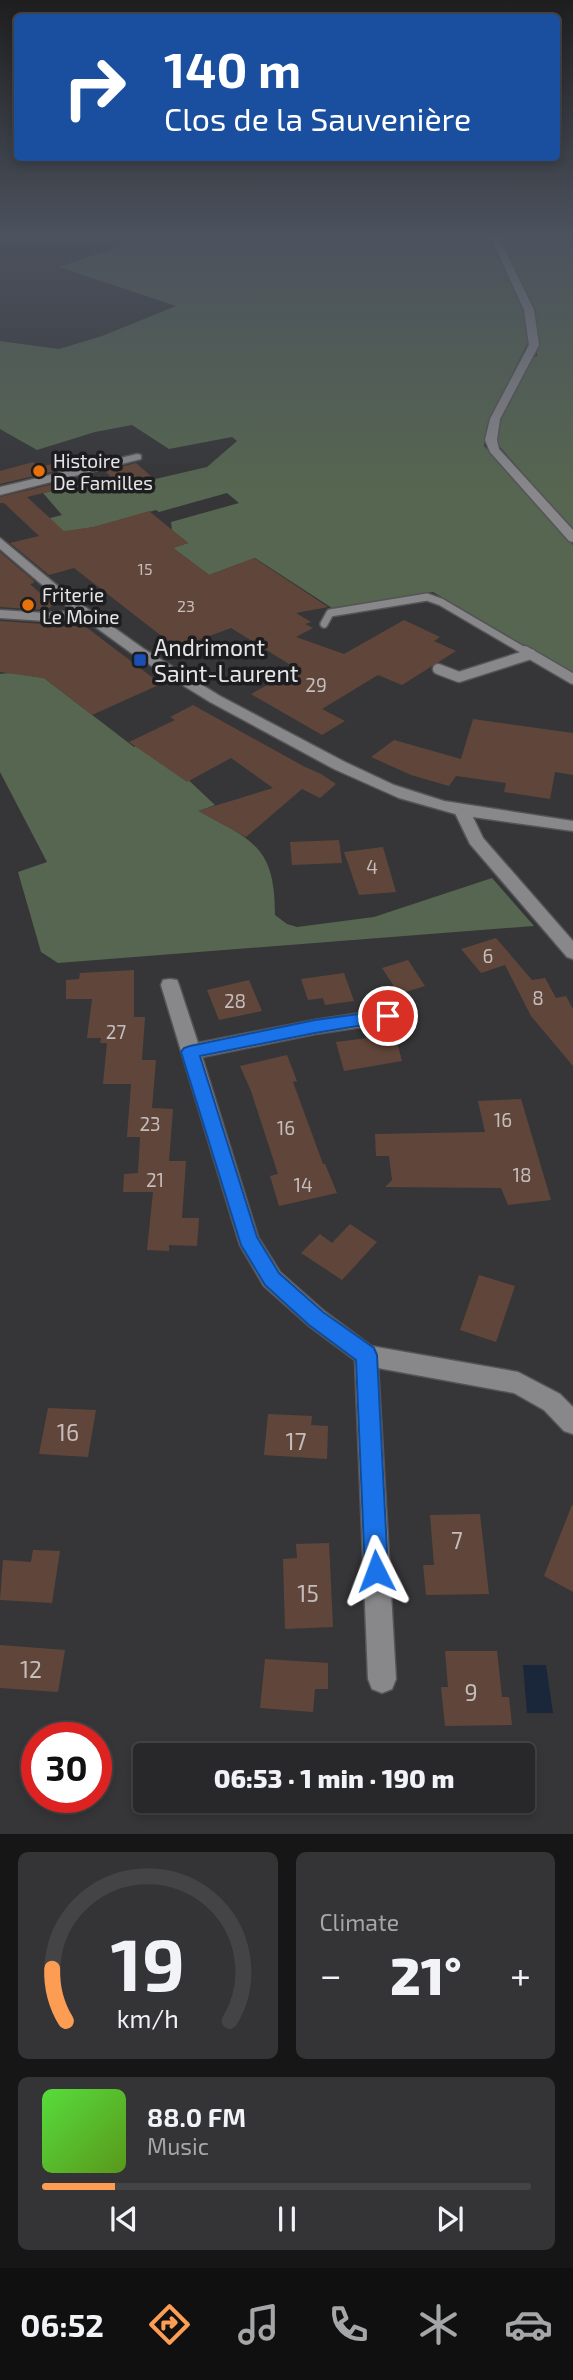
<!DOCTYPE html>
<meta charset="utf-8">
<style>
:root{--surface:#28282a;--page:#343436;--text:#f1f3f6;--muted:#a5a6a8;--line:#444447;--accent:#fc9d53}
body{margin:0;font-family:"Exo 2",sans-serif;background:var(--page);color:var(--text);height:100vh;display:flex;flex-direction:column;font-size:26px;white-space:nowrap}
*{box-sizing:border-box;margin:0}
p{font-size:23px;color:var(--muted)}
.icon{flex:none;width:38px;height:38px;fill:none;stroke:currentColor;stroke-width:2;stroke-linecap:round;stroke-linejoin:round}
.map{position:relative;height:1834px;overflow:hidden}
.panel{display:flex;flex-direction:column;gap:18px;padding:18px;background:#161617;flex:1}
.panel>*{flex:none}
.guide{position:absolute;left:14px;top:14px;width:546px;height:147px;border-radius:7px;box-shadow:0 4px 10px #0003,0 0 0 2px var(--line);background:#1a4fa0;color:#fff;overflow:hidden}
.speed{position:absolute;left:21px;top:1722px;display:flex;gap:14px;font-size:35px;font-weight:700;text-align:center}
.speed>*{display:grid;place-content:center;width:91px;height:91px;border-radius:50%;background:var(--surface);box-shadow:0 4px 10px #0003,0 0 0 2px var(--line);line-height:1}
.speed .limit{border:10px solid #d22;background:#fff;color:#111}
.pin{position:absolute;display:grid;place-items:center;width:60px;height:60px;color:#fff;margin:-30px;border:4px solid #fff;border-radius:50%;box-shadow:0 2px 7px #0007}
.me{position:absolute;width:77px;margin:-38px;rotate:357deg;stroke-linejoin:round;filter:drop-shadow(0 0 5px #0008)}
.turn{display:flex;align-items:center;gap:24px;height:147px;padding:0 35px;font-size:32px}
.turn .icon{width:91px;height:91px;stroke-width:2.5}
.turn b{display:block;font-size:49px;line-height:60px}
.big{font-size:52px;font-weight:800;line-height:1.1}
.panel .tile{flex:1;display:flex;flex-direction:column;justify-content:center;gap:10px;min-width:0;padding:0 24px;border-radius:10px;background:var(--page)}
.panel .dial{align-items:center;gap:0}
.dial svg{height:182px;overflow:visible;fill:none;stroke:var(--line);stroke-width:7;stroke-linecap:round;text-anchor:middle}
.dial text{fill:var(--text);stroke:none}
.song{display:flex;align-items:center;gap:21px}
.cover{width:84px;height:84px;border-radius:10px;background:linear-gradient(135deg,hsl(110 70% 55%),hsl(90 70% 35%))}
.played{height:7px;border-radius:4px;background:linear-gradient(90deg,var(--accent) 15%,var(--line) 15%)}
.keys{display:flex;justify-content:space-around;direction:ltr}
.heat{display:flex;justify-content:space-between;align-items:center;font-size:38px;direction:ltr}
.panel .tiles{flex:1;display:grid;gap:18px;grid-template-columns:1fr 1fr}
.tile:last-child{grid-column:span 2}
.trip{position:absolute;left:133px;top:1743px;width:402px;height:70px;border-radius:7px;background:var(--surface);box-shadow:0 4px 10px #0003,0 0 0 2px var(--line);font-weight:800;line-height:70px;text-align:center}
.tabs{display:flex;height:112px;justify-content:space-around;align-items:center;background:#101011;color:var(--muted)}
.tabs .icon{width:49px;height:49px}
.tabs .on{color:var(--accent)}
.tabs b{font-size:32px;color:var(--text)}
.map>svg:first-child{display:block}
.green{fill:#566650}
.water{fill:#1a263a}
.building{fill:#60463a}
.lines{fill:none;stroke-linecap:round;stroke-linejoin:round}
.lane-far1-casing{stroke:#555558;stroke-width:10}
.lane-casing{stroke:#555558;stroke-width:13}
.street-casing{stroke:#555558;stroke-width:3}
.secondary-casing{stroke:#555558;stroke-width:3}
.lane-far1{stroke:#88888b;stroke-width:7}
.lane{stroke:#88888b;stroke-width:10}
.street{fill:#88888b;fill-rule:evenodd}
.secondary{fill:#88888b;fill-rule:evenodd}
.route{fill:#1a73e8;stroke:#114b97;stroke-width:2}
.food-dot{fill:#e8710a;stroke:#1d1d1f;stroke-width:2.5}
.transit-dot{fill:#1a4fb4;stroke:#1d1d1f;stroke-width:2.5}
.labels{text-anchor:middle;dominant-baseline:central;stroke-width:7;stroke-linejoin:round;paint-order:stroke}
.far-number-label{font-size:16px;fill:#c4bdbc}
.far-poi-label{font-size:19px;fill:#e5e5e7;stroke:#1d1d1f;text-anchor:start}
.number-label{font-size:19px;fill:#c4bdbc}
.poi-label{font-size:23px;fill:#e5e5e7;stroke:#1d1d1f;text-anchor:start}
.near-number-label{font-size:23px;fill:#c4bdbc}
</style>
<div class="map">
<svg width="573" height="1834" viewBox="0 0 573 1834">
<rect width="100%" height="100%" fill="#363638"/>
<path class="green" d="M114,233h374l38,82 4,23 -43,87 -3,21 45,46 44,53v129l-140,-82 -101,16 -77,-50 -46,17 -36,-27 15,-5 -16,-13 -1,-8 68,-19 -12,-10 -68,19 -3,-2 -62,17 -47,8 -12,-13 27,-7 -19,-22 41,-9 11,9 112,-26 30,-26 -5,-4 -63,12 -37,-24 -37,7 -58,18 -37,-21v-88l59,8 43,-13 74,-30 -117,-39 77,-26z
M497,233h76v298l-79,-91 10,-28 28,-54 5,-2 -2,-36z
M10,673l34,5 90,69 13,-6 68,64 -16,6c54,30 76,35 76,104l12,9 10,3 77,-10 118,-39 42,48 -476,37 -17,-11 -23,-80 29,-10 -47,-90v-98z"/>
<path class="water" d="M523,1665h23l7,48h-26z"/>
<path class="building" d="M33,462l6,5 17,-4 7,6 -63,15v-13z
M136,463l16,14 -33,8 -14,-14z
M74,479l6,5 -53,13 37,34 30,-4 55,-16 39,32 -15,5 36,27 45,-17 74,49 -32,6 15,9 -6,2 8,4 -17,9 48,17 60,-34 36,17 -6,4 22,10 -54,34 -24,-10 -56,34 23,12 -23,14 -71,-41 46,-25 -66,-41 -54,20 -103,-80 -25,7 -39,-32 29,-7 -35,-33h-4v-6z
M0,552l33,28 1,3 -4,1 23,21 -7,5 -46,-3z
M0,621l86,6 75,57 -69,31 -48,-37 -44,-6z
M193,705l110,61 18,8 15,10 -16,14 -18,-9 -56,48 -48,-26 75,-23 -42,-30 -44,24 -58,-40 46,-22 -5,-3z
M473,719l100,14v42l-18,-3 -5,27 -46,-7 2,-9 -50,-7 -7,10 -38,-11 -40,-18 23,-17 67,19z
M339,840l3,23 -50,2 -2,-23z
M383,847l13,45 -37,3 -15,-43z
M496,938l36,42 13,-2 11,20 10,-2 7,13v57l-42,-50 -26,-51 -24,8 -20,-24z
M408,960l17,26 -26,8 -17,-26z
M134,970v47h11l-3,43h14l-4,48 21,1 -4,52h17l-4,57h17l-2,28 -28,-1v6l-22,-1 6,-58h-30l1,-18 14,-1 2,-36h-13l4,-53h-28l4,-41h-7l1,-5h-14l5,-39h-26v-19l13,-1 1,-6z
M344,973l10,28 -29,4 -2,-7 -15,2 -7,-21z
M249,980l13,31 -43,9 -12,-30z
M383,1036l1,4 12,-2 6,23 -58,10 -8,-29z
M287,1055l10,26 -4,1 30,82h2l12,29 -58,13 -9,-30 8,-2 -27,-83 -11,-25z
M521,1099l30,101 -43,5 -7,-17 -116,-1 7,-7 -3,-24h-13l-1,-22 110,-2 -7,-31z
M350,1224l27,18 -35,38 -41,-27 19,-19 12,9z
M479,1275l36,11 -19,56 -36,-12z
M48,1408l48,2 -8,47 -49,-3z
M268,1414l44,2 -1,9 17,1 -1,33 -63,-4z
M572,1505h1v87l-29,-16z
M480,1514l9,80 -63,1 -3,-30h11l-4,-50z
M329,1543l4,84 -48,2 -2,-70 14,-1 -1,-14z
M33,1550l27,1 -8,52 -52,-3 3,-40 28,2z
M0,1645l65,5 -7,42 -58,-4z
M445,1651h52l5,46h7l3,28 -67,1 -4,-39h7z
M265,1659l63,4v26h-13l-2,23 -53,-4z"/>
<g class="lines">
<defs>
<path id="lane-far1" d="M324,624l6,-11 97,-16 14,5 87,51"/>
<path id="lane" d="M525,651l48,28
M438,669l21,8 72,-23"/>
<path id="street" d="M489,233h8l37,77 5,35 -39,74 -3,21 2,9 74,81v12l-4,-1 -79,-89 -5,-12 5,-21 39,-74 -5,-35z
M137,454l4,1v4l-141,36v-8z
M462,806l8,5 13,27 90,103v18l-6,-2 -97,-113 -16,-33z
M170,979l7,1 2,5 19,58 117,-23 73,-11 7,2 2,5 -2,5 -7,2 -73,11 -113,23 56,180 22,35 44,39 47,35 147,26 42,22 13,13v27l-9,-3 -20,-21 -30,-17 -136,-25 18,311 -4,10 -10,4 -10,-4 -4,-10 -13,-319 -47,-35 -44,-39 -24,-41 -79,-260 2,-5z"/>
<path id="secondary" d="M0,538l71,59 73,52 76,47 125,66 49,23 50,16 129,20v10l-114,-16 -60,-17 -65,-29 -124,-67 -76,-47 -51,-37 -37,3 -46,-3v-8l46,3 27,-2 -73,-62z"/>
</defs>
<use href="#lane-far1" class="lane-far1-casing"/>
<use href="#lane" class="lane-casing"/>
<use href="#street" class="street-casing"/>
<use href="#secondary" class="secondary-casing"/>
<use href="#lane-far1" class="lane-far1"/>
<use href="#lane" class="lane"/>
<use href="#street" class="street"/>
<use href="#secondary" class="secondary"/>
</g>
<linearGradient id="sky" x2="0" y2="1"><stop stop-color="#1e1e1f"/><stop offset="0.48" stop-color="#4c525e"/><stop offset="1" stop-color="#4c525e" stop-opacity="0"/></linearGradient>
<rect width="573" height="490" fill="url(#sky)"/>
<path class="route" d="M388,1010l6,2 3,4 -3,4 -79,13 -115,23 57,181 22,36 44,39 51,36 3,7 11,216 -3,8 -9,4 -8,-4 -3,-8 -9,-211 -47,-35 -44,-40 -24,-40 -60,-193 3,-4 6,-2 125,-26z"/>
<g class="food-dot">
<circle cx="39" cy="471" r="7"/>
<circle cx="28" cy="605" r="7"/>
</g>
<rect class="transit-dot" x="133" y="653" width="14" height="14" rx="3.5"/>
<g class="labels">
<g class="far-number-label">
<text x="145" y="568">15</text>
<text x="186" y="605">23</text>
</g>
<g class="far-poi-label">
<text x="53" y="460">Histoire<tspan x="53" dy="22">De Familles</tspan></text>
<text x="42" y="594">Friterie<tspan x="42" dy="22">Le Moine</tspan></text>
</g>
<g class="number-label">
<text x="316" y="684">29</text>
<text x="372" y="866">4</text>
<text x="488" y="955">6</text>
<text x="538" y="997">8</text>
<text x="235" y="1000">28</text>
<text x="116" y="1031">27</text>
<text x="503" y="1119">16</text>
<text x="150" y="1123">23</text>
<text x="286" y="1127">16</text>
<text x="522" y="1174">18</text>
<text x="155" y="1179">21</text>
<text x="303" y="1184">14</text>
</g>
<g class="poi-label">
<text x="154" y="647">Andrimont<tspan x="154" dy="26">Saint-Laurent</tspan></text>
</g>
<g class="near-number-label">
<text x="68" y="1432">16</text>
<text x="296" y="1441">17</text>
<text x="457" y="1540">7</text>
<text x="308" y="1593">15</text>
<text x="31" y="1669">12</text>
<text x="471" y="1692">9</text>
</g>
</g>
</svg>
<div class="speed"><div class="limit">30</div></div>
<div class="pin" style="left:388px;top:1016px;background:#d93025"><svg class="icon" aria-label="arrive" viewBox="0 0 24 24"><path d="M6 21V4h12l-3 4 3 4H6"/></svg></div>
<svg class="me" style="left:376px;top:1571px" viewBox="-20 -20 40 40"><path d="M0-17L14 15 0 8-14 15z" fill="#1a73e8" stroke="#fff" stroke-width="4"/></svg>
<div class="trip">06:53 · 1 min · 190 m</div>
<div class="guide">
<div class="turn"><svg class="icon" aria-label="right" viewBox="0 0 24 24"><path d="M7 20v-9h11M14 6l5 5-5 5"/></svg><div><b>140 m</b>Clos de la Sauvenière</div></div>
</div>
</div>
<section class="panel">
<div class="tiles">
<div class="tile dial"><svg viewBox="0 0 100 80">
<path d="M14 69A42 42 0 1 1 86 69"/>
<path d="M14 69A42 42 0 0 1 8 46" stroke="#fc9d53"/>
<text x="50" y="56" font-size="32" font-weight="700">19</text>
<text x="50" y="72" font-size="11">km/h</text>
</svg></div>
<div class="tile"><p>Climate</p>
<div class="heat"><a>−</a><b class="big">21°</b><a>+</a></div>
</div>
<div class="tile">
<div class="song"><i class="cover"></i><div><b>88.0 FM</b><p>Music</p></div></div>
<div class="played"></div>
<div class="keys"><svg class="icon" aria-label="previous" viewBox="0 0 24 24"><path d="M18 5L8 12l10 7zM5 5v14"/></svg><svg class="icon" aria-label="pause" viewBox="0 0 24 24"><path d="M8 5v14M16 5v14"/></svg><svg class="icon" aria-label="next" viewBox="0 0 24 24"><path d="M6 5l10 7-10 7zM19 5v14"/></svg></div>
</div>
</div>
</section>
<nav class="tabs">
<b>06:52</b>
<svg class="icon on" aria-label="directions" viewBox="0 0 24 24"><path d="M12 3l9 9-9 9-9-9zM9 14v-3h6M13 9l2 2-2 2"/></svg>
<svg class="icon" aria-label="music" viewBox="0 0 24 24"><path d="M9 18V5l10-2v13"/><circle cx="6" cy="18" r="3"/><circle cx="16" cy="16" r="3"/></svg>
<svg class="icon" aria-label="phone" viewBox="0 0 24 24"><path d="M5 4h4l2 5-3 2q2 4 5 5l2-3 5 2v4C11 20 4 13 5 4z"/></svg>
<svg class="icon" aria-label="climate" viewBox="0 0 24 24"><path d="M12 3v18M4 7l16 10M4 17L20 7"/></svg>
<svg class="icon" aria-label="car" viewBox="0 0 24 24"><path d="M5 17H2v-5l4-1 3-4h7l3 4 3 1v5h-3M9 17h6M6 11h13"/><circle cx="7" cy="17" r="2"/><circle cx="17" cy="17" r="2"/></svg>
</nav>
